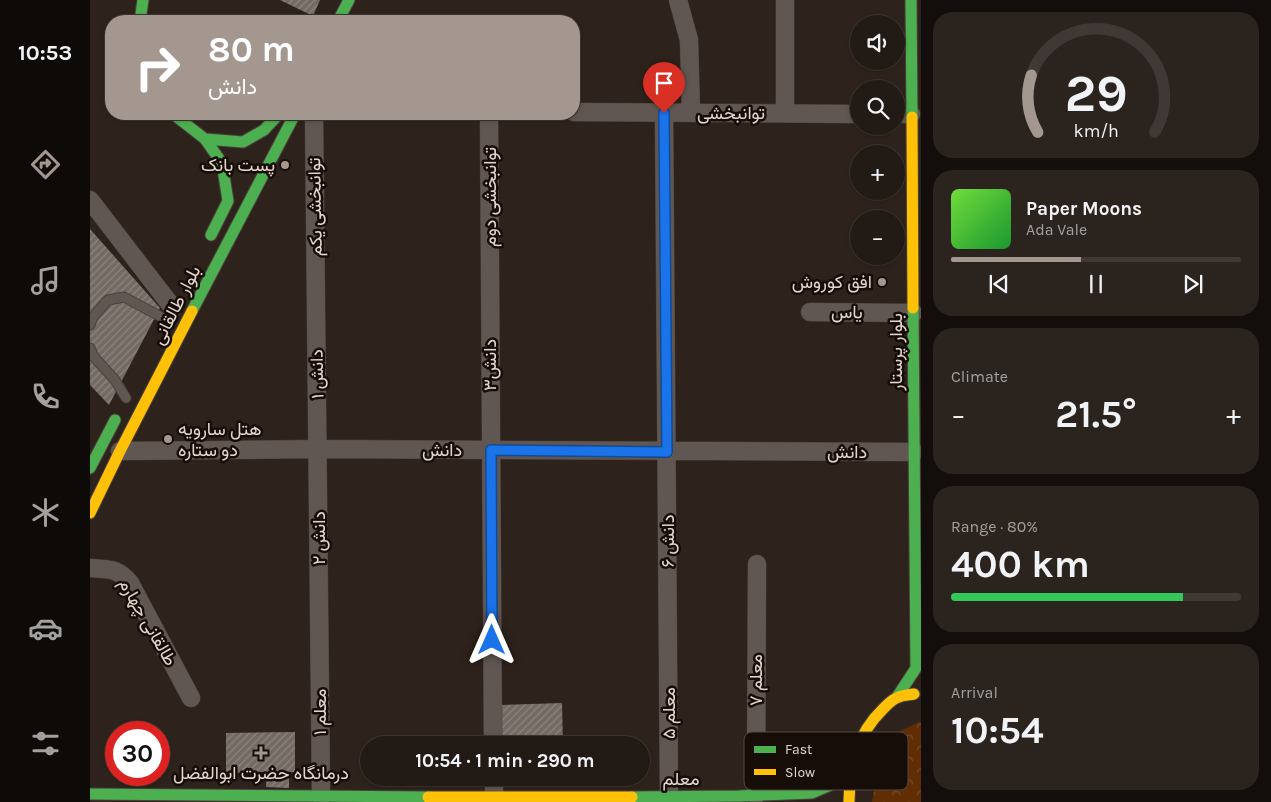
<!DOCTYPE html>
<meta charset="utf-8">
<style>
:root{--surface:#221a15;--page:#2a231e;--text:#f1f3f6;--muted:#a2a1a0;--line:#3f3834;--accent:#a4978f}
body{margin:0;font-family:Karla,Vazirmatn,sans-serif;background:var(--page);color:var(--text);height:100vh;display:flex;flex-direction:column;font-size:19px;white-space:nowrap}
*{box-sizing:border-box;margin:0}
p{font-size:16px;color:var(--muted)}
.icon{flex:none;width:28px;height:28px;fill:none;stroke:currentColor;stroke-width:2;stroke-linecap:round;stroke-linejoin:round}
.map{position:relative;flex:1;overflow:hidden}
.side{display:flex;flex-direction:column;gap:12px;padding:12px;background:#130e0c;width:350px}
.side>*{flex:none}
.guide{position:absolute;left:15px;top:15px;width:475px;height:105px;border-radius:20px;box-shadow:0 1px 4px #0004,0 0 0 1px var(--line);background:#a4978f;color:#fff;overflow:hidden}
.fabs{position:absolute;left:760px;top:15px;display:grid;gap:10px}
.fabs a{display:grid;place-items:center;width:55px;height:55px;border-radius:50%;background:var(--surface);box-shadow:0 1px 4px #0004,0 0 0 1px var(--line);font-size:25px}
.speed{position:absolute;left:15px;top:721px;display:flex;gap:10px;font-size:25px;font-weight:700;text-align:center}
.speed>*{display:grid;place-content:center;width:65px;height:65px;border-radius:50%;background:var(--surface);box-shadow:0 1px 4px #0004,0 0 0 1px var(--line);line-height:1}
.speed .limit{border:8px solid #d22;background:#fff;color:#111}
.pin{position:absolute;display:grid;place-items:center;width:42px;height:42px;color:#fff;margin:-51px -21px;border-radius:50% 50% 50% 0;rotate:-45deg;box-shadow:0 0 5px #0007}
.pin .icon{rotate:45deg}
.me{position:absolute;width:55px;margin:-28px;rotate:0deg;stroke-linejoin:round;filter:drop-shadow(0 0 4px #0008)}
.turn{display:flex;align-items:center;gap:18px;height:105px;padding:0 20px;font-size:22px}
.turn .icon{width:65px;height:65px;stroke-width:2.5}
.turn b{display:block;font-size:35px;line-height:42px}
.big{font-size:38px;font-weight:700;line-height:1.1}
.side .tile{flex:1;display:flex;flex-direction:column;justify-content:center;gap:8px;min-width:0;padding:0 18px;border-radius:20px;background:var(--page)}
.side .dial{align-items:center;gap:0}
.dial svg{height:130px;overflow:visible;fill:none;stroke:var(--line);stroke-width:7;stroke-linecap:round;text-anchor:middle}
.dial text{fill:var(--text);stroke:none}
.song{display:flex;align-items:center;gap:15px}
.cover{width:60px;height:60px;border-radius:8px;background:linear-gradient(135deg,hsl(100 70% 55%),hsl(130 70% 35%))}
.played{height:5px;border-radius:2px;background:linear-gradient(90deg,var(--accent) 45%,var(--line) 45%)}
.keys{display:flex;justify-content:space-around;direction:ltr}
.heat{display:flex;justify-content:space-between;align-items:center;font-size:28px;direction:ltr}
.charge{height:8px;border-radius:4px;background:linear-gradient(90deg,#34c759 80%,var(--line) 0)}
.trip{position:absolute;left:270px;top:736px;width:290px;height:50px;border-radius:25px;background:var(--surface);box-shadow:0 1px 4px #0004,0 0 0 1px var(--line);font-weight:700;line-height:50px;text-align:center}
main{display:flex;flex:1;min-height:0}
.tab-bar{display:flex;flex-direction:column;width:90px;justify-content:space-around;align-items:center;background:#0e0a08;color:var(--muted)}
.tab-bar .icon{width:35px;height:35px}
.tab-bar .active{color:var(--accent)}
.tab-bar b{font-size:22px;color:var(--text)}
.map>svg:first-child{display:block}
.park{fill:url(#park-crowns)}
.building{fill:url(#building-hatch)}
.lines{fill:none;stroke-linecap:round;stroke-linejoin:round}
.lane-casing{stroke:#4b413b;stroke-width:11}
.street-casing{stroke:#4b413b;stroke-width:19}
.fast-casing{stroke:#4b413b;stroke-width:13}
.slow-casing{stroke:#4b413b;stroke-width:13}
.lane{stroke:#605752;stroke-width:9}
.street{stroke:#605752;stroke-width:18}
.fast{stroke:#4caf50;stroke-width:11}
.slow{stroke:#ffc107;stroke-width:11}
.route-casing{stroke:#114b97;stroke-width:12}
.route{stroke:#1a73e8;stroke-width:9}
.poi-dot{fill:#a4978f;stroke:#160d08;stroke-width:2}
.labels{text-anchor:middle;dominant-baseline:central;stroke-width:5;stroke-linejoin:round;paint-order:stroke}
.street-label{font-size:18px;fill:#e3d5cd;stroke:#160d08}
.poi-label{font-size:18px;fill:#e3d5cd;stroke:#160d08;text-anchor:end}
.key{fill:#160d08;stroke:#544943;stroke-width:1}
.key-label{font-size:14px;fill:#e3d5cd}
</style>
<main>
<nav class="tab-bar">
<b>10:53</b>
<svg class="icon active" aria-label="directions" viewBox="0 0 24 24"><path d="M12 3l9 9-9 9-9-9zM9 14v-3h6M13 9l2 2-2 2"/></svg>
<svg class="icon" aria-label="music" viewBox="0 0 24 24"><path d="M9 18V5l10-2v13"/><circle cx="6" cy="18" r="3"/><circle cx="16" cy="16" r="3"/></svg>
<svg class="icon" aria-label="phone" viewBox="0 0 24 24"><path d="M5 4h4l2 5-3 2q2 4 5 5l2-3 5 2v4C11 20 4 13 5 4z"/></svg>
<svg class="icon" aria-label="climate" viewBox="0 0 24 24"><path d="M12 3v18M4 7l16 10M4 17L20 7"/></svg>
<svg class="icon" aria-label="car" viewBox="0 0 24 24"><path d="M5 17H2v-5l4-1 3-4h7l3 4 3 1v5h-3M9 17h6M6 11h13"/><circle cx="7" cy="17" r="2"/><circle cx="17" cy="17" r="2"/></svg>
<svg class="icon" aria-label="filters" viewBox="0 0 24 24"><path d="M4 7h16M4 17h16"/><circle cx="9" cy="7" r="2"/><circle cx="15" cy="17" r="2"/></svg>
</nav>
<div class="map">
<svg width="831" height="802" viewBox="0 0 831 802">
<defs>
<pattern id="park-crowns" width="20" height="18" patternUnits="userSpaceOnUse" patternTransform="scale(1.25)"><rect width="20" height="18" fill="#602d05"/><path d="M2 6a3 3 0 1 1 6 0M12 15a3 3 0 1 1 6 0" fill="none" stroke="#774b28"/></pattern>
<pattern id="building-hatch" width="6" height="6" patternUnits="userSpaceOnUse" patternTransform="scale(1.25)"><rect width="6" height="6" fill="#746a64"/><path d="M-1 1l2-2M0 6l6-6M5 7l2-2" fill="none" stroke="#8e8580"/></pattern>
</defs>
<rect width="100%" height="100%" fill="#2e231c"/>
<path class="park" d="M829,722h2v80h-49l6,-35 9,-19 13,-17z"/>
<path class="building" d="M190,0h40l-7,16z
M0,229l70,79 -51,97 -19,-20z
M472,703l1,42h-62l-1,-40z
M205,732v40h-6v16l-23,-1 1,-15 -41,1v-40z"/>
<g class="lines">
<defs>
<path id="lane" d="M0,325l3,-8 15,-17 16,-3 43,23
M0,348l4,9 21,23 11,18"/>
<path id="street" d="M588,0l11,40 2,73
M695,0v113
M484,112l285,2
M574,113l5,683
M224,114l7,683
M399,114l4,631
M806,114h15
M0,200l83,108
M720,312l103,1
M30,451l198,-2 596,3
M0,568c19,2 27,-1 40,15l61,115
M404,778v20
M666,795l1,-231"/>
<path id="fast" d="M821,0l1,117
M50,21l3,-21
M248,21l11,-21
M83,114l32,25
M115,139l17,24 6,38 -17,34
M115,139l38,3 21,-12 15,-16
M102,311l103,-197
M0,468l25,-48
M807,697l19,-29 -3,-360
M0,794l338,3
M542,797l107,-1 73,-3 37,-16"/>
<path id="slow" d="M822,117l1,191
M0,513l30,-62 72,-140
M338,797h204
M759,802c1,-36 7,-67 34,-93 5,-5 9,-10 16,-12 4,-2 10,-2 15,-3"/>
</defs>
<use href="#lane" class="lane-casing"/>
<use href="#street" class="street-casing"/>
<use href="#fast" class="fast-casing"/>
<use href="#slow" class="slow-casing"/>
<use href="#lane" class="lane"/>
<use href="#street" class="street"/>
<use href="#fast" class="fast"/>
<use href="#slow" class="slow"/>
</g>
<g class="lines">
<defs>
<path id="route" d="M402,640l-1,-190 176,2 -3,-339"/>
</defs>
<use href="#route" class="route-casing"/>
<use href="#route" class="route"/>
</g>
<g class="poi-dot">
<circle cx="195" cy="165" r="5"/>
<circle cx="792" cy="282" r="5"/>
<circle cx="78" cy="439" r="5"/>
<path d="M168.5 745.5h5v5h5v5h-5v5h-5v-5h-5v-5h5z"/>
</g>
<g class="labels">
<g class="street-label">
<text x="641" y="113">توانبخشی</text>
<text transform="translate(400 197) rotate(-90)">توانبخشی دوم</text>
<text transform="translate(225 207) rotate(-91)">توانبخشی یکم</text>
<text transform="translate(86 305) rotate(-63)">بلوار طالقانی</text>
<text transform="translate(757 312) rotate(1)">یاس</text>
<text transform="translate(806 352) rotate(-90)">بلوار پرستار</text>
<text transform="translate(400 365) rotate(-90)">دانش٣</text>
<text transform="translate(227 374) rotate(-91)">دانش ١</text>
<text x="352" y="450">دانش</text>
<text x="757" y="452">دانش</text>
<text transform="translate(229 538) rotate(-90)">دانش ٢</text>
<text transform="translate(578 541) rotate(-90)">دانش ۶</text>
<text transform="translate(58 622) rotate(60)">طالقانی چهارم</text>
<text transform="translate(666 680) rotate(-90)">معلم ٧</text>
<text transform="translate(230 712) rotate(-90)">معلم ١</text>
<text transform="translate(579 713) rotate(-90)">معلم ۵</text>
<text x="591" y="779">معلم</text>
</g>
<g class="poi-label">
<text x="185" y="165">پست بانک</text>
<text x="782" y="282">افق کوروش</text>
<text x="88" y="429" text-anchor="start">هتل سارویه<tspan x="88" dy="21">دو ستاره</tspan></text>
<text x="171" y="773" text-anchor="middle">درمانگاه حضرت ابوالفضل</text>
</g>
</g>
<rect x="654" y="732" width="164" height="58" rx="8" class="key"/>
<rect x="664" y="746" width="22" height="7" fill="#4caf50"/>
<rect x="664" y="769" width="22" height="6" fill="#ffc107"/>
<g class="key-label">
<text x="695" y="754">Fast</text>
<text x="695" y="777">Slow</text>
</g>
</svg>
<div class="fabs">
<a><svg class="icon" aria-label="sound" viewBox="0 0 24 24"><path d="M4 9h4l5-4v14l-5-4H4zM17 9q2 3 0 6"/></svg></a>
<a><svg class="icon" aria-label="search" viewBox="0 0 24 24"><circle cx="10" cy="10" r="6"/><path d="M15 15l6 6"/></svg></a>
<a>+</a>
<a>−</a>
</div>
<div class="speed"><div class="limit">30</div></div>
<div class="pin" style="left:574px;top:113px;background:#d93025"><svg class="icon" aria-label="arrive" viewBox="0 0 24 24"><path d="M6 21V4h12l-3 4 3 4H6"/></svg></div>
<svg class="me" style="left:402px;top:640px" viewBox="-20 -20 40 40"><path d="M0-17L14 15 0 8-14 15z" fill="#1a73e8" stroke="#fff" stroke-width="4"/></svg>
<div class="trip">10:54 · 1 min · 290 m</div>
<div class="guide">
<div class="turn"><svg class="icon" aria-label="right" viewBox="0 0 24 24"><path d="M7 20v-9h11M14 6l5 5-5 5"/></svg><div><b>80 m</b>دانش</div></div>
</div>
</div>
<section class="side">
<div class="tile dial"><svg viewBox="0 0 100 80">
<path d="M14 69A42 42 0 1 1 86 69"/>
<path d="M14 69A42 42 0 0 1 10 34" stroke="#a4978f"/>
<text x="50" y="56" font-size="32" font-weight="700">29</text>
<text x="50" y="72" font-size="11">km/h</text>
</svg></div>
<div class="tile">
<div class="song"><i class="cover"></i><div><b>Paper Moons</b><p>Ada Vale</p></div></div>
<div class="played"></div>
<div class="keys"><svg class="icon" aria-label="previous" viewBox="0 0 24 24"><path d="M18 5L8 12l10 7zM5 5v14"/></svg><svg class="icon" aria-label="pause" viewBox="0 0 24 24"><path d="M8 5v14M16 5v14"/></svg><svg class="icon" aria-label="next" viewBox="0 0 24 24"><path d="M6 5l10 7-10 7zM19 5v14"/></svg></div>
</div>
<div class="tile"><p>Climate</p>
<div class="heat"><a>−</a><b class="big">21.5°</b><a>+</a></div>
</div>
<div class="tile"><p>Range · 80%</p><b class="big">400 km</b><div class="charge"></div></div>
<div class="tile"><p>Arrival</p><b class="big">10:54</b></div>
</section>
</main>
